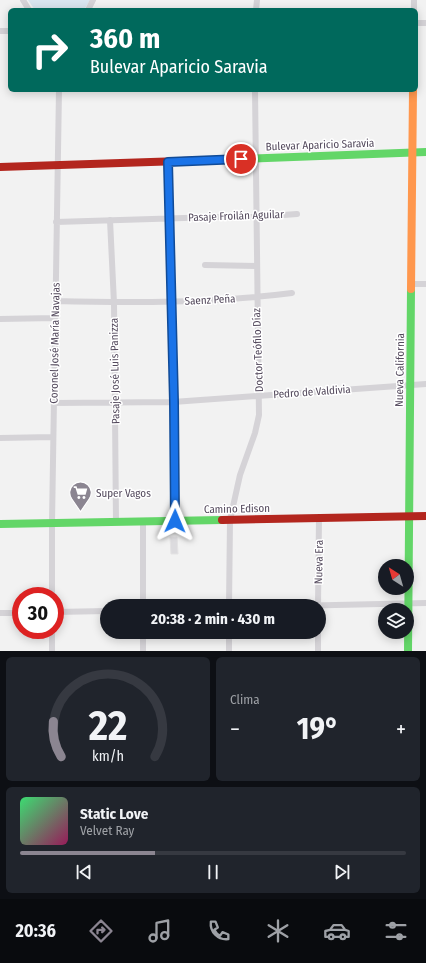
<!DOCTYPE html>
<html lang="es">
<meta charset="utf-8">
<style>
:root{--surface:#171b24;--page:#20242c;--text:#f1f3f6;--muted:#9ea1a6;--line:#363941;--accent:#8b8591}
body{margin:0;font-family:"Fira Sans Condensed",sans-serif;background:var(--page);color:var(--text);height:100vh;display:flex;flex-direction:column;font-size:15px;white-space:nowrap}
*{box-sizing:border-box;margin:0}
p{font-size:13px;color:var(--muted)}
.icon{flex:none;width:22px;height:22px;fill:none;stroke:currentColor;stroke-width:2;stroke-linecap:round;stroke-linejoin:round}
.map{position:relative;height:651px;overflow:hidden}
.side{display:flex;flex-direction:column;gap:6px;padding:6px;background:#0d0f14;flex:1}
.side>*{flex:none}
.guide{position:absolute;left:8px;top:8px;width:410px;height:84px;border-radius:6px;box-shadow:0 2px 10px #0003;background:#00695c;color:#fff;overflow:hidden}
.needle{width:26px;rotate:323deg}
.tools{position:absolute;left:378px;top:559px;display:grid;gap:8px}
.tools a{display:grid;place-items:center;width:36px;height:36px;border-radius:50%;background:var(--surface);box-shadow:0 2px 10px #0003;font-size:20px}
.speed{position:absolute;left:12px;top:587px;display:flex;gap:8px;font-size:20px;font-weight:700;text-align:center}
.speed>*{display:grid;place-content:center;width:52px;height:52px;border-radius:50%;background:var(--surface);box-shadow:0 2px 10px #0003;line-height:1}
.speed .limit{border:6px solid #d22;background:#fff;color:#111}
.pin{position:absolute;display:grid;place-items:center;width:34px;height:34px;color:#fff;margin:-17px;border:2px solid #fff;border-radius:50%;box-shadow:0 1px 4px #0007}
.me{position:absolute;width:44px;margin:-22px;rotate:1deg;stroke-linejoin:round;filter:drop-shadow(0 0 3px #0008)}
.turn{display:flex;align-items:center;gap:14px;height:84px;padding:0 16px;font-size:18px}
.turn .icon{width:52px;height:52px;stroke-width:2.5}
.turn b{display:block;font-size:28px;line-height:34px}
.big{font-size:30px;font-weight:700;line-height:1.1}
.side .tile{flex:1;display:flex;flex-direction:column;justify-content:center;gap:6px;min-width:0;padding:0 14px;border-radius:6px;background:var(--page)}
.side .dial{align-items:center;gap:0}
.dial svg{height:104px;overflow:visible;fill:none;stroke:var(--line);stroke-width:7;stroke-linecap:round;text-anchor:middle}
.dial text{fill:var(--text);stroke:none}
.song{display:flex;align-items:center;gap:12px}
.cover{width:48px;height:48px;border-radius:6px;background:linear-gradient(135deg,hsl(140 70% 55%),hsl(330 70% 35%))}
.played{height:4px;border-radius:2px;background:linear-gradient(90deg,var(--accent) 35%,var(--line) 35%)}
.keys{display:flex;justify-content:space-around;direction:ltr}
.heat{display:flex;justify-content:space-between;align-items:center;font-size:22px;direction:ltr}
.side .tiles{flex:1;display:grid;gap:6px;grid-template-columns:1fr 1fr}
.tile:last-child{grid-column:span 2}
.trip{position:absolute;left:100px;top:599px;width:226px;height:40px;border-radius:20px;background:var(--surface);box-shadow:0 2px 10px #0003;font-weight:700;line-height:40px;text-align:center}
.menu{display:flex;height:64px;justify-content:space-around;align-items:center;background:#090b0e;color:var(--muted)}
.menu .icon{width:28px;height:28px}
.menu .on{color:var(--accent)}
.menu b{font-size:18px;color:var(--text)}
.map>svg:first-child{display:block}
.green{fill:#d9e5ef}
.building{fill:#dcdbde;stroke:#e4e3e4}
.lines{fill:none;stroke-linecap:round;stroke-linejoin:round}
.street{stroke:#d5d3d7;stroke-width:6}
.fast{stroke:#63d668;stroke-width:8}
.slow{stroke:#ff974d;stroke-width:8}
.jam{stroke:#b3261e;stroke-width:8}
.route-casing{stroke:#114b97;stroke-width:10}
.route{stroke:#1a73e8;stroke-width:7}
.labels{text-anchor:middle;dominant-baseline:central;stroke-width:3;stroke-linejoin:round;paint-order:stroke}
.street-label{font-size:11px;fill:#544a5d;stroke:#fff}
.poi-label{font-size:11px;fill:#544a5d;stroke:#fff;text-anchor:start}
</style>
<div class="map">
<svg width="426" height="651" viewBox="0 0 426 651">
<rect width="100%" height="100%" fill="#f2f2f2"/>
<path class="green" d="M28,0h62l-6,10h-49z"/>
<path class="building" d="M170,537h7l1,17h-7z"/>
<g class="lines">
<path class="street" d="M23,0l6,10
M88,10l5,-10
M256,10l1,-10
M414,10v-10
M416,23h10
M0,31h10
M168,162l5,240 2,119
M110,220l4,83 2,219
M56,222l160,-5h40l41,-3
M205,265l52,1
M412,284h14
M55,301c79,2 159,2 237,-8
M0,319l55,-1
M54,403l119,-1 253,-18
M0,438l53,-1
M143,521v85
M52,596v-73l7,-433
M229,606l1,-86 10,-45 15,-42 4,-18 -4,-325
M290,606l136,-3
M318,606l1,-88
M55,612l52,-1
M0,613h21
M143,632v19
M52,651v-21
M229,651v-19
M318,651v-19"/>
<path class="fast" d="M211,160l215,-8
M0,524l222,-4
M408,651l3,-362"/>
<path class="slow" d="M411,289l2,-199"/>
<path class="jam" d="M0,167l211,-7
M222,520l204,-4"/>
</g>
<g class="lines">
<defs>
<path id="route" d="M175,521l-1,-119 -6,-240 73,-3"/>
</defs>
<use href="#route" class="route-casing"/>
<use href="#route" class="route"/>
</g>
<defs>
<symbol id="supermarket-pin" viewBox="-11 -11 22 30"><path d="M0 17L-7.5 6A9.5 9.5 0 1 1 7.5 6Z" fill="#8b8591" stroke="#fff"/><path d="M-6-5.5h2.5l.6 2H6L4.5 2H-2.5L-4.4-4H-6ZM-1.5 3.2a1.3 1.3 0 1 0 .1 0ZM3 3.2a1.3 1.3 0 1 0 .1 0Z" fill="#fff"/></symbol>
</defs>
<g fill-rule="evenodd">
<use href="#supermarket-pin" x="68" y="480" width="25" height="34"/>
</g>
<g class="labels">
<g class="street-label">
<text transform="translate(320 145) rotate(-2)">Bulevar Aparicio Saravia</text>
<text transform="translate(236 216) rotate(-2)">Pasaje Froilán Aguilar</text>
<text transform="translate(210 300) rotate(-3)">Saenz Peña</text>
<text transform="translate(55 343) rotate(-89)">Coronel José María Navajas</text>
<text transform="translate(258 350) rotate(-92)">Doctor Teófilo Díaz</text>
<text transform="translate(400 370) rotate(-89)">Nueva California</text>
<text transform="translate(115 371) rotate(-91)">Pasaje José Luis Panizza</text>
<text transform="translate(312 392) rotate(-4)">Pedro de Valdivia</text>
<text transform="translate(237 509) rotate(-1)">Camino Edison</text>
<text transform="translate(319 562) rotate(-89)">Nueva Era</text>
</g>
<g class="poi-label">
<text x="96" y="493">Super Vagos</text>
</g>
</g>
</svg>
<div class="tools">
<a><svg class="needle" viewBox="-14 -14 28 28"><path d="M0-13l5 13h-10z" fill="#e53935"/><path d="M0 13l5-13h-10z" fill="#9ea1a6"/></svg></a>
<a><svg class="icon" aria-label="layers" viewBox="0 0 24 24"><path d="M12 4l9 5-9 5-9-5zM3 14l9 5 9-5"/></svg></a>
</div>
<div class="speed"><div class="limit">30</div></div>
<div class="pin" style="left:241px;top:159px;background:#d93025"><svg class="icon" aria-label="arrive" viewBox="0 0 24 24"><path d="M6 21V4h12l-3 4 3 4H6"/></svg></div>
<svg class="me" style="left:175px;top:521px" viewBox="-20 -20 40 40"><path d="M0-17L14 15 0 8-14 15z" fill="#1a73e8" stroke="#fff" stroke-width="4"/></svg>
<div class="trip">20:38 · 2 min · 430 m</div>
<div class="guide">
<div class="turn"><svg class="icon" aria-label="right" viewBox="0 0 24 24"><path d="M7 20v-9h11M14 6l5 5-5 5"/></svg><div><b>360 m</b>Bulevar Aparicio Saravia</div></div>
</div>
</div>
<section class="side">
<div class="tiles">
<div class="tile dial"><svg viewBox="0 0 100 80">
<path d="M14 69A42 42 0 1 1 86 69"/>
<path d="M14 69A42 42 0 0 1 8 42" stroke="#8b8591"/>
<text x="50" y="56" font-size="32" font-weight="700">22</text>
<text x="50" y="72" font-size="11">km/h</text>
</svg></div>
<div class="tile"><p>Clima</p>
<div class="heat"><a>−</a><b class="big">19°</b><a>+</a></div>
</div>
<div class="tile">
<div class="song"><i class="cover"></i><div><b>Static Love</b><p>Velvet Ray</p></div></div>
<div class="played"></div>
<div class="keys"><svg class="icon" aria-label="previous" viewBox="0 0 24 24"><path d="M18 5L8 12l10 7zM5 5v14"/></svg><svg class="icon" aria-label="pause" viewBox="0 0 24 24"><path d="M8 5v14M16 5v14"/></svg><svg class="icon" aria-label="next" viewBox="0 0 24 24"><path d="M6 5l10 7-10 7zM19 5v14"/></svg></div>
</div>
</div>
</section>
<nav class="menu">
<b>20:36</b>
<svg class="icon on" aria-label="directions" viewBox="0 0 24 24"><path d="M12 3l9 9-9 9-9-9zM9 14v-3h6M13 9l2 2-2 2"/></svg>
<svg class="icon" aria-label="music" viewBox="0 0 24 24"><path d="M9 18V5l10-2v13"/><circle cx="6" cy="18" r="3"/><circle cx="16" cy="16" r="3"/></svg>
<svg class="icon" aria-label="phone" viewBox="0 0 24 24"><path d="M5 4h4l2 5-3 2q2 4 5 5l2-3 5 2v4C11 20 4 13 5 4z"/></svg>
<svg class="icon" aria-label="climate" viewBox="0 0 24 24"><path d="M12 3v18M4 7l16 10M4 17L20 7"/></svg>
<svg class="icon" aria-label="car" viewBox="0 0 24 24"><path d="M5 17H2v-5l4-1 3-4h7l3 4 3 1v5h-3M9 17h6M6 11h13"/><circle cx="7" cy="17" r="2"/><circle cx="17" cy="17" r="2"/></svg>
<svg class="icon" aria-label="filters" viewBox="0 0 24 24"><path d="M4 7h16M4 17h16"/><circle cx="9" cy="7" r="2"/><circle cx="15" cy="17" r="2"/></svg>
</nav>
